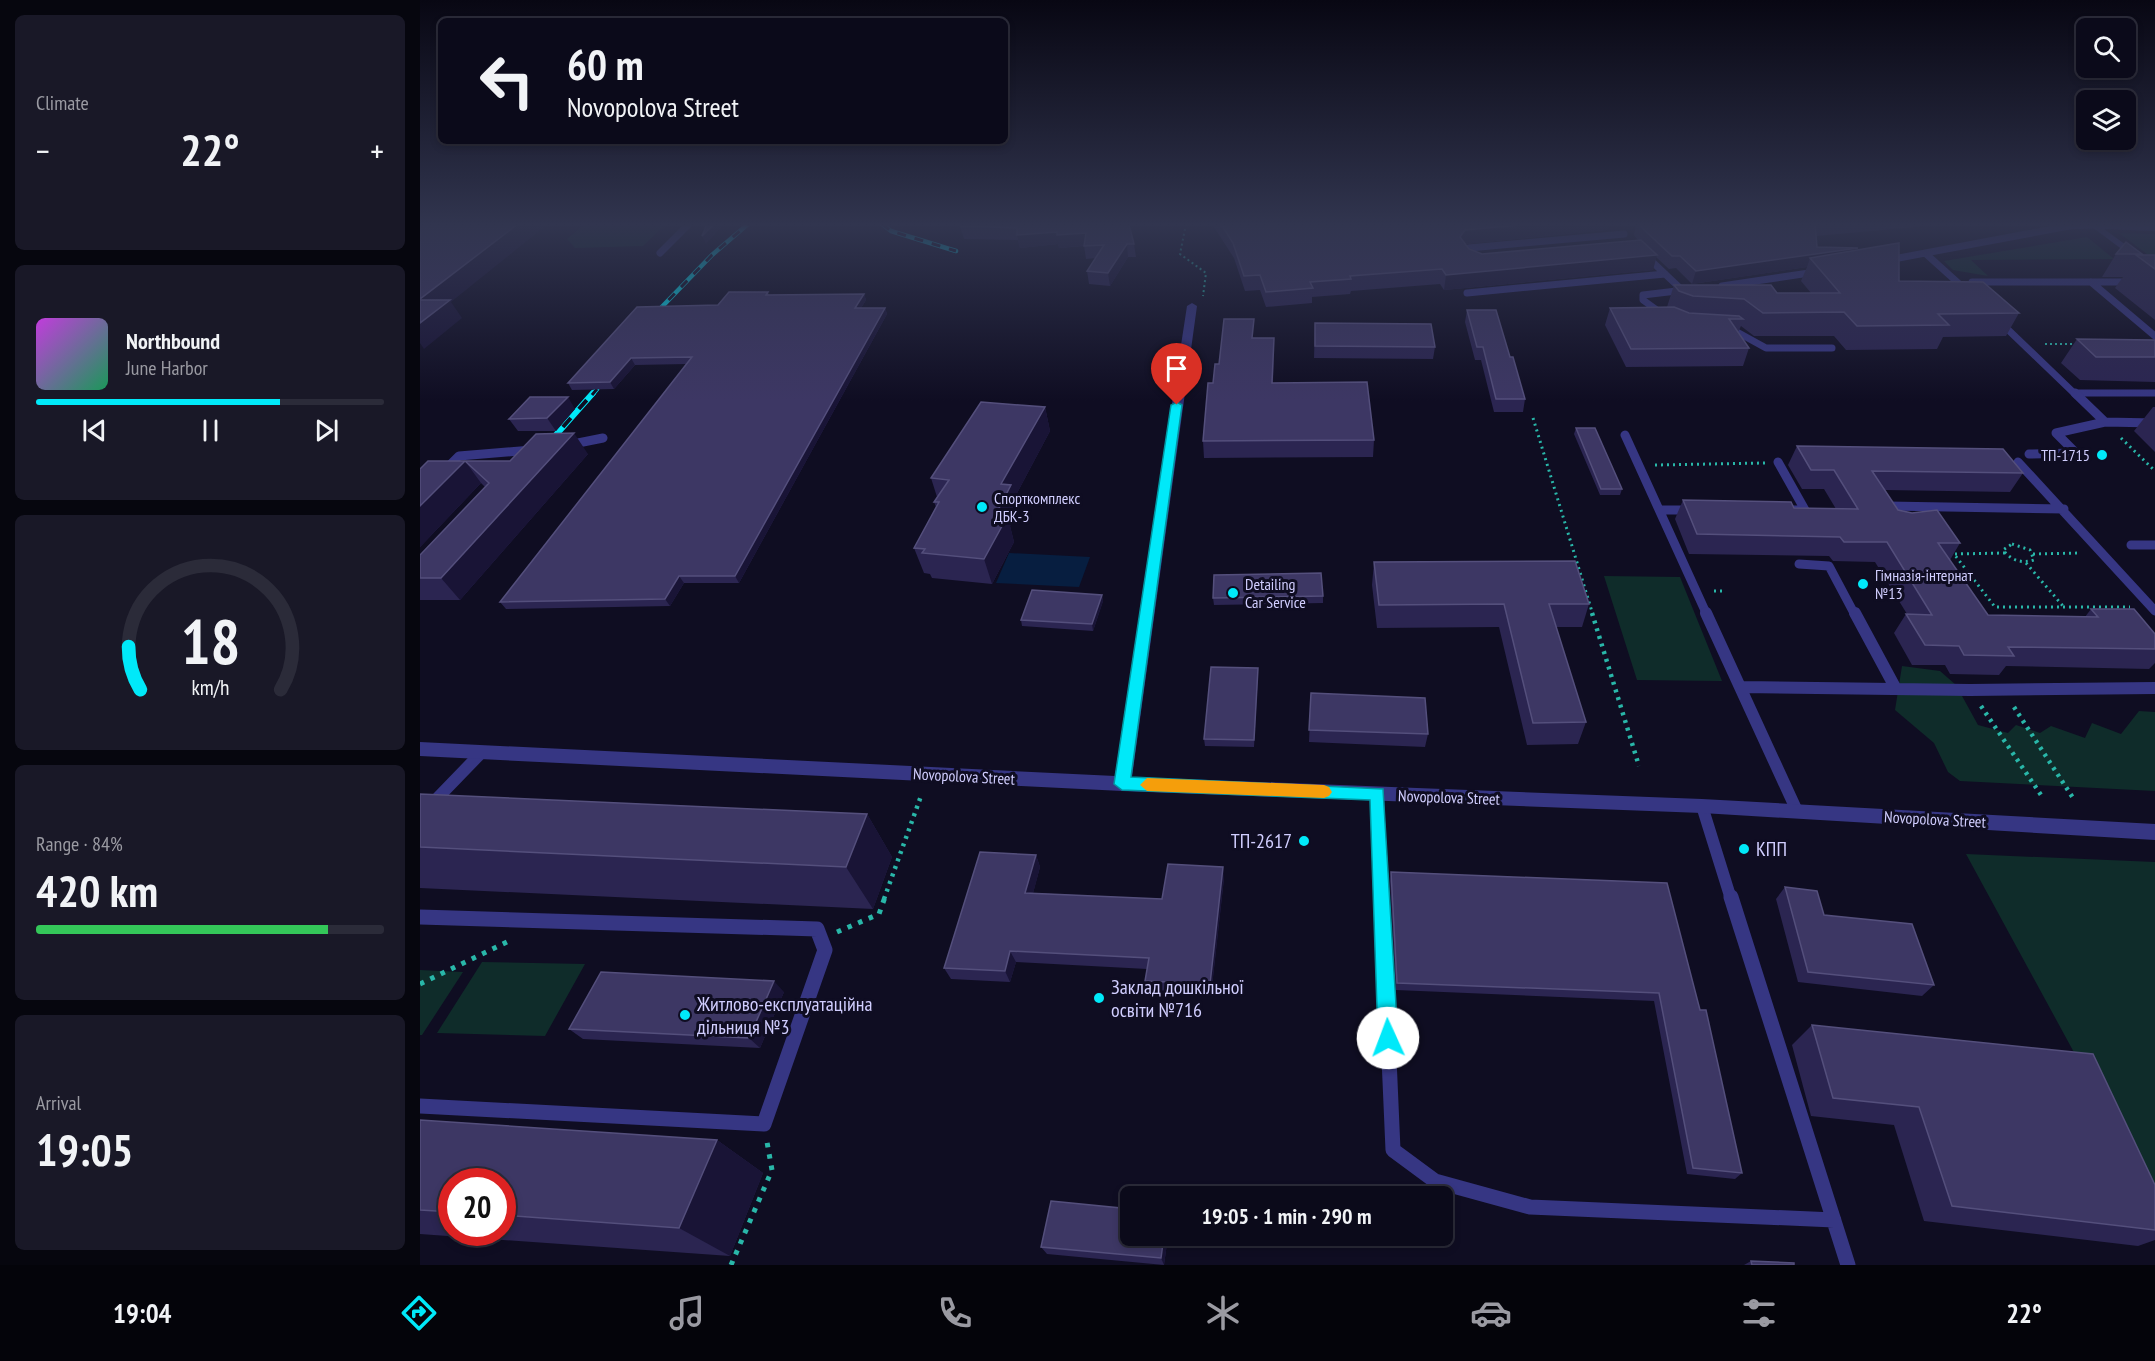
<!DOCTYPE html>
<meta charset="utf-8">
<style>
:root{--surface:#0b0a1a;--page:#191827;--text:#f1f3f6;--muted:#9a9aa2;--line:#2b2b39;--accent:#00e9f9}
body{margin:0;font-family:"PT Sans Narrow",sans-serif;background:var(--page);color:var(--text);height:100vh;display:flex;flex-direction:column;font-size:22px;white-space:nowrap}
*{box-sizing:border-box;margin:0}
p{font-size:20px;color:var(--muted)}
.icon{flex:none;width:33px;height:33px;fill:none;stroke:currentColor;stroke-width:2;stroke-linecap:round;stroke-linejoin:round}
.map{position:relative;flex:1;overflow:hidden}
.panel{display:flex;flex-direction:column;gap:15px;padding:15px;background:#06060e;width:420px}
.panel>*{flex:none}
.guide{position:absolute;left:18px;top:18px;width:570px;height:126px;border-radius:9px;box-shadow:0 3px 9px #0003,0 0 0 2px var(--line);background:#0b0a1a;color:var(--text);overflow:hidden}
.buttons{position:absolute;left:1656px;top:18px;display:grid;gap:12px}
.buttons a{display:grid;place-items:center;width:60px;height:60px;border-radius:9px;background:var(--surface);box-shadow:0 3px 9px #0003,0 0 0 2px var(--line);font-size:30px}
.speed{position:absolute;left:18px;top:1168px;display:flex;gap:12px;font-size:30px;font-weight:700;text-align:center}
.speed>*{display:grid;place-content:center;width:78px;height:78px;border-radius:50%;background:var(--surface);box-shadow:0 3px 9px #0003,0 0 0 2px var(--line);line-height:1}
.speed .limit{border:9px solid #d22;background:#fff;color:#111}
.pin{position:absolute;display:grid;place-items:center;width:51px;height:51px;color:#fff;margin:-62px -26px;border-radius:50% 50% 50% 0;rotate:-45deg;box-shadow:0 0 6px #0007}
.pin .icon{rotate:45deg}
.me{position:absolute;width:66px;margin:-33px;rotate:358deg;stroke-linejoin:round;filter:drop-shadow(0 0 4px #0008)}
.turn{display:flex;align-items:center;gap:21px;height:126px;padding:0 30px;font-size:27px}
.turn .icon{width:78px;height:78px;stroke-width:2.5}
.turn b{display:block;font-size:42px;line-height:51px}
.big{font-size:45px;font-weight:600;line-height:1.1}
.panel .widget{flex:1;display:flex;flex-direction:column;justify-content:center;gap:9px;min-width:0;padding:0 21px;border-radius:9px;background:var(--page)}
.panel .dial{align-items:center;gap:0}
.dial svg{height:156px;overflow:visible;fill:none;stroke:var(--line);stroke-width:7;stroke-linecap:round;text-anchor:middle}
.dial text{fill:var(--text);stroke:none}
.song{display:flex;align-items:center;gap:18px}
.cover{width:72px;height:72px;border-radius:9px;background:linear-gradient(135deg,hsl(290 70% 55%),hsl(150 70% 35%))}
.played{height:6px;border-radius:3px;background:linear-gradient(90deg,var(--accent) 70%,var(--line) 70%)}
.keys{display:flex;justify-content:space-around;direction:ltr}
.heat{display:flex;justify-content:space-between;align-items:center;font-size:33px;direction:ltr}
.charge{height:9px;border-radius:4px;background:linear-gradient(90deg,#34c759 84%,var(--line) 0)}
.trip{position:absolute;left:700px;top:1186px;width:333px;height:60px;border-radius:9px;background:var(--surface);box-shadow:0 3px 9px #0003,0 0 0 2px var(--line);font-weight:600;line-height:60px;text-align:center}
.tab-bar{display:flex;height:96px;justify-content:space-around;align-items:center;background:#04040a;color:var(--muted)}
.tab-bar .icon{width:42px;height:42px}
.tab-bar .on{color:var(--accent)}
.tab-bar b{font-size:27px;color:var(--text)}
main{display:flex;flex:1;min-height:0}
.map>svg:first-child{display:block}
.green{fill:#0f2c2a}
.water{fill:#071e40}
.lines{fill:none;stroke-linecap:round;stroke-linejoin:round}
.path-far3{stroke:#29b7a9;stroke-width:2;stroke-dasharray:2 3;stroke-linecap:butt}
.path-far2{stroke:#29b7a9;stroke-width:3;stroke-dasharray:2 4;stroke-linecap:butt}
.path-far1{stroke:#29b7a9;stroke-width:4.5;stroke-dasharray:3 5;stroke-linecap:butt}
.path{stroke:#29b7a9;stroke-width:5;stroke-dasharray:4.5 7;stroke-linecap:butt}
.service-far3{stroke:#363683;stroke-width:7}
.service-far2{stroke:#363683;stroke-width:9}
.service-far1{stroke:#363683;stroke-width:12}
.service{stroke:#363683;stroke-width:15}
.minor{fill:#363683;fill-rule:evenodd}
.rail-far1-casing{stroke:#00e9f9;stroke-width:4.5}
.rail-casing{stroke:#00e9f9;stroke-width:6}
.rail-far1{stroke:#0f0d22;stroke-width:3;stroke-dasharray:9;stroke-linecap:butt}
.rail{stroke:#0f0d22;stroke-width:4;stroke-dasharray:12;stroke-linecap:butt}
.wall{fill:#2b2551;fill-rule:evenodd}
.shaded-wall{fill:#191436}
.building{fill:#3d3764;stroke:#544f7c;stroke-width:1.5}
.route{fill:#00e9f9;stroke:#0097a2;stroke-width:1.5}
.slow{fill:#f59e0b}
.poi-dot{fill:#00e9f9;stroke:#0f0d22;stroke-width:2}
.labels{text-anchor:middle;dominant-baseline:central;stroke-width:6;stroke-linejoin:round;paint-order:stroke}
.poi-label{font-size:16px;fill:#d1ceff;stroke:#0f0d22;text-anchor:start}
.street-label{font-size:16px;fill:#d1ceff;stroke:#0f0d22}
.near-poi-label{font-size:20px;fill:#d1ceff;stroke:#0f0d22;text-anchor:start}
</style>
<main>
<section class="panel">
<div class="widget"><p>Climate</p>
<div class="heat"><a>−</a><b class="big">22°</b><a>+</a></div>
</div>
<div class="widget">
<div class="song"><i class="cover"></i><div><b>Northbound</b><p>June Harbor</p></div></div>
<div class="played"></div>
<div class="keys"><svg class="icon" aria-label="previous" viewBox="0 0 24 24"><path d="M18 5L8 12l10 7zM5 5v14"/></svg><svg class="icon" aria-label="pause" viewBox="0 0 24 24"><path d="M8 5v14M16 5v14"/></svg><svg class="icon" aria-label="next" viewBox="0 0 24 24"><path d="M6 5l10 7-10 7zM19 5v14"/></svg></div>
</div>
<div class="widget dial"><svg viewBox="0 0 100 80">
<path d="M14 69A42 42 0 1 1 86 69"/>
<path d="M14 69A42 42 0 0 1 8 47" stroke="#00e9f9"/>
<text x="50" y="56" font-size="32" font-weight="700">18</text>
<text x="50" y="72" font-size="11">km/h</text>
</svg></div>
<div class="widget"><p>Range · 84%</p><b class="big">420 km</b><div class="charge"></div></div>
<div class="widget"><p>Arrival</p><b class="big">19:05</b></div>
</section>
<div class="map">
<svg width="1735" height="1265" viewBox="0 0 1735 1265">
<rect width="100%" height="100%" fill="#0f0d22"/>
<path class="green" d="M165,224h81l-23,22 -68,2 -8,-9z
M1699,233l36,1v26z
M1667,237l27,22 -143,1 17,16 -35,-6 -9,-9z
M1184,576l76,1 42,104 -85,-1z
M1482,666l38,5 16,14 22,40 30,8 8,-8 24,8 11,-7 34,12 7,-15 29,11 18,-23 16,1v79l-195,-10 -12,-9 -14,-29 -39,-33z
M1546,854l189,8v327l-54,-87z
M62,962l103,2 -40,72 -108,-3z
M0,970l43,2 -41,63h-2z"/>
<path class="water" d="M589,553l81,4 -11,30 -83,-4z"/>
<g class="lines">
<path class="path-far3" d="M766,224l-6,30 26,19 -3,23
M1625,344h32"/>
<path class="path-far2" d="M1113,418l60,197
M1701,438l34,33
M1235,465l110,-2
M1592,544l18,6 4,10c-13,4 -23,0 -31,-10z
M1585,553l-51,1 41,53h135
M1613,554l48,-1
M1606,563l37,43
M1294,591h11"/>
<path class="path-far1" d="M1172,613l47,153
M1561,706l60,89
M1594,707l59,91
M464,899l37,-103"/>
<path class="path" d="M417,932l42,-18 6,-17
M0,984l91,-44
M311,1265l41,-95 -5,-28"/>
<path class="service-far3" d="M240,253l29,-29
M1224,254l38,36
M1506,254l40,36
M1049,257l-5,-7 5,-2 155,-14
M1468,260l181,-34 25,-1
M1552,282h183
M1671,282l64,54
M1302,286l94,-14
M1047,293l198,-19
M1245,316l-22,-16v-5l42,-5
M1579,321l77,74
M1306,326l40,22h66
M1655,393h80"/>
<path class="service-far2" d="M1655,393l30,29
M1205,435l82,180
M148,445l35,-7
M1609,454l47,-1 -20,-20 49,-11 50,1
M1358,462l27,48h-13
M1598,462l137,149
M26,469l13,-13 73,-6
M1240,510h33
M1472,512l-4,-6 176,3
M1711,545h24
M1379,564l30,2 26,49"/>
<path class="service-far1" d="M1286,613l91,198
M1435,613l41,76
M1322,687l228,3 185,-2
M958,794l4,105
M1282,806l29,93
M0,816l62,-64"/>
<path class="service" d="M962,897l11,253 42,31 95,26 304,13
M1311,897l117,368
M0,917l397,12 8,21 -61,174 -344,-18"/>
<path class="minor" d="M1668,224l67,1v6l-51,-2 51,37v8z
M772,303l5,3 -65,471 570,22 453,25v16l-453,-27 -580,-22 -702,-35v-14l695,34 72,-470z"/>
<defs>
<path id="rail-far1" d="M462,224l9,7 65,20
M236,313l56,-58 36,-31
M172,395l5,-6"/>
<path id="rail" d="M127,445l46,-52"/>
</defs>
<use href="#rail-far1" class="rail-far1-casing"/>
<use href="#rail" class="rail-casing"/>
<use href="#rail-far1" class="rail-far1"/>
<use href="#rail" class="rail"/>
</g>
<path class="wall" d="M525,224h184l5,20 2,13h-8l-18,29 -21,-2 -2,-13 9,-13 -10,1 -2,-13 -25,2 -1,-4 -38,4 -2,-8 -54,-1 -4,-13h1h-16z
M792,224h396l-1,6 -142,14 4,5 13,5 156,-14 -4,-5 2,-11h313l-133,12 1,11 40,3 42,31 120,32 -13,23 -63,1 -6,12 -91,1 -12,-14h-80l-13,-10 -3,6 11,16 -6,18 -117,1 -21,-42 5,-17 57,-1 7,-22 103,8h34l-10,-12 6,-14 -115,17 -16,-16 -7,1 -13,-12 -3,13 -209,20 -4,-6 -89,7 -1,3 -38,3v6l-46,4 -6,-17 -15,1 -11,-33z
M1696,254l39,1v65l-40,-32 8,-11h-21z
M348,292l1,3 95,-1 2,6 -5,8h24l2,6 -148,269h-55l-14,23 -164,3 -6,-7 187,-238 -52,1 -21,24 -42,1 -4,-7 150,-78z
M1047,310l43,47 15,42 -2,13h-29l-13,-52h-6l-10,-38z
M895,323l120,24 -2,12 -119,-1z
M834,338h20l-1,45 101,57 -1,17 -169,1 -1,-17 10,-58 6,-19z
M1657,339l78,1v42l-75,-2 -19,-17z
M625,407l5,24 -35,66 3,14 -8,15 4,16 -22,42 -60,-6 -2,-4 -6,-1 -10,-25 22,-41 -2,-5 3,-5 -6,-19z
M1733,407h2v45l-21,-21z
M155,409l-19,22h-38l-9,-12z
M1156,428l46,61 -2,6h-20l-26,-61z
M1377,446l226,27 -13,19 -125,-2 13,20 62,33 -10,17 38,55 97,2 6,-8 64,25v29l-6,6 -143,-3 -7,9 -49,-1 -5,-9h-33l-18,-32 12,-19h1l-32,-52 -42,-1 -4,-5 -140,-2 -14,-35 8,-19 111,8 42,1 -12,-20h-22l-14,-24z
M168,454l-128,146h-40v-45l65,-68 -4,-4 -61,64v-78l8,-8h82z
M954,562l215,42 -7,23h-26l30,95 -8,22 -51,1 -28,-118 -122,1 -5,-43z
M682,595l1,6 -10,30 -71,-5 -1,-6z
M903,596v7l-109,2 -1,-7z
M838,674l-4,73 -49,-1 -1,-7z
M891,693l117,41 -3,13 -116,-5z
M0,794l447,20 25,43 -19,52 -453,-21z
M616,855l4,12 -7,26 129,6 62,-21 -13,117 -63,-4 -3,-10 2,-12 -131,-7 -6,20 -59,-3 -7,-11z
M971,872l276,11 75,290 -7,6 -48,-5 -33,-173 -258,-11 -6,-109z
M1365,887l39,28 110,70 -12,11 -124,-14 -22,-83z
M364,992l-24,56 -177,-9 -14,-10z
M1392,1025l343,160v55l-17,6 -214,-25 -30,-96 -83,-9 -19,-71z
M0,1120l297,20 46,33 -33,83 -310,-22zM32,1182h50v51h-50z
M748,1236l-4,29 -117,-11 -6,-7z
M1331,1261l43,4h-50z"/>
<path class="shaded-wall" d="M98,224h30l-97,78 11,16 -38,31 -4,-6v-44z
M294,224h10l-18,20 -4,-8z
M1111,224h77l-1,6 -144,14 -3,-7 5,-7z
M637,232l29,1 2,12 -29,3 -1,-4 -38,4 -3,-13z
M707,244l1,13 -18,29 -2,-13z
M1438,248l-6,12 -42,-2 -3,9 -115,17 4,-13z
M1237,255l-4,15 -209,20 2,-15z
M444,294l2,6 -9,15 -2,-7z
M465,308l2,6 -148,269 -4,-7z
M854,338v17l-2,45v-17z
M211,358l4,7 -21,24 -4,-7z
M148,397l7,12 -19,22 -9,-13z
M625,407l5,24 -35,66 3,14 -8,15 4,16 -22,42 -8,-25 11,-43 6,-32z
M154,433l14,21 -128,146 -19,-22z
M45,461l16,22 -61,64v-41z
M259,576l5,7 -14,23 -5,-7z
M682,595l1,6 -10,30 -1,-7z
M838,668v6l-4,73v-7z
M447,814l25,43 -19,52 -27,-42z
M616,855l4,12 -10,38 -5,-12z
M803,867l1,11 -13,117 -1,-11z
M590,951l6,11 -6,20 -5,-11z
M354,981l10,11 -24,56 -11,-10z
M297,1140l46,33 -33,83 -51,-28z
M744,1236h4l-4,29 -3,-7z"/>
<path class="building" d="M0,224h98l-98,75z
M287,224h7l-12,12z
M544,224h165l5,20h-7l-19,29 -21,-2 17,-26 -20,1 2,-13 -29,2v-3l-40,3v-7l-57,-2z
M801,224h310l-66,6 -5,7 9,12 13,5 159,-14 16,15 -211,20 -4,-6 -92,7 1,3 -41,3 3,6 -47,4 -6,-17 -16,1 -11,-33z
M1218,224h182h-5l2,23 41,1 -162,23 -16,-15h-8z
M1706,242l16,12h-26z
M1479,243v38l84,1 36,31 -81,1 11,11 -92,1 -13,-14 -81,1 -19,-14 -51,-3 -14,-5 -5,-6h97l6,8h63l-30,-35z
M1716,255h19v14z
M309,292h39l-2,3 98,-1 -9,14h30l-150,268h-56l-14,23 -165,3 192,-245 -61,1 -21,24 -42,1 69,-76 81,-2z
M0,300h30l-30,23z
M1254,307l15,6 50,3 4,3h-14l20,29 -118,1 -21,-41z
M1047,310h29l14,47h3l12,42h-29l-13,-52h-6z
M804,319h30l-2,19h22l-2,45 95,-1 7,58 -171,1 5,-58h5l2,-19h4z
M895,323l116,1 4,23 -120,-1z
M1657,339l78,1v17h-59z
M110,397h38l-21,21 -38,1z
M561,402l64,5 -44,77 10,1 -16,31 12,1 -23,42 -62,-6 3,-4 -11,-1 25,-46h-5l15,-22 -18,-2z
M1156,428h19l27,61h-21z
M154,433l-133,145h-21v-23l69,-72 -24,-22 -45,45v-37l8,-8h82l26,-27z
M1377,446l206,3 20,24 -151,-2 26,39 14,3 25,-3 23,33h-22l50,72 110,2 -7,-8h43l21,25v15l-147,-2 6,9 -50,-1 -5,-9 -34,-1 -19,-31 26,1 -45,-73h-43l-4,-5 -143,-3 -14,-34 108,2 3,6 64,1 -24,-39h-23z
M1155,561l14,43h-40l37,118 -53,1 -29,-119 -125,1 -5,-43z
M901,573l2,23 -110,2 1,-23z
M612,590l70,5 -10,29 -71,-4z
M791,667l47,1 -4,72 -50,-1z
M891,693l114,5 3,36 -119,-4z
M0,794l447,20 -21,53 -426,-20z
M560,852l56,3 -11,38 137,6 6,-35 55,3 -13,117 -65,-3 4,-23 -139,-7 -5,20 -61,-3z
M971,872l276,11 33,127h6l36,163 -49,-5 -34,-175 -262,-10z
M1365,887l32,4 7,24 88,9 22,61 -126,-13z
M181,972l173,9 -25,57 -180,-9z
M1392,1025l281,29 62,131v45l-203,-24 -33,-99 -86,-9z
M0,1120l297,20 -38,88 -177,-13v-33h-50v30l-32,-2z
M631,1201l80,8v27h33l-3,22 -120,-11z
M1331,1261l43,2v2h-42z"/>
<linearGradient id="sky" x2="0" y2="1"><stop stop-color="#080713"/><stop offset="0.56" stop-color="#31354f"/><stop offset="1" stop-color="#31354f" stop-opacity="0"/></linearGradient>
<rect width="1735" height="401" fill="url(#sky)"/>
<path class="route" d="M757,402l5,3 -51,372 252,12 15,249 -3,7 -7,3 -7,-3 -3,-7 -8,-238 -248,-10 -8,-6 57,-379z"/>
<path class="slow" d="M727,778l177,7 5,2 3,5 -3,4 -5,2 -177,-7 -7,-6z"/>
<g class="poi-dot">
<circle cx="1682" cy="455" r="6"/>
<circle cx="562" cy="507" r="6"/>
<circle cx="1443" cy="584" r="6"/>
<circle cx="813" cy="593" r="6"/>
<circle cx="884" cy="841" r="6"/>
<circle cx="1324" cy="849" r="6"/>
<circle cx="679" cy="998" r="6"/>
<circle cx="265" cy="1015" r="6"/>
</g>
<g class="labels">
<g class="poi-label">
<text x="1670" y="455" text-anchor="end">ТП-1715</text>
<text x="574" y="498">Спорткомплекс<tspan x="574" dy="18">ДБК-3</tspan></text>
<text x="1455" y="575">Гімназія-інтернат<tspan x="1455" dy="18">№13</tspan></text>
<text x="825" y="584">Detailing<tspan x="825" dy="18">Car Service</tspan></text>
</g>
<g class="street-label">
<text transform="translate(544 776) rotate(3)">Novopolova Street</text>
<text transform="translate(1029 797) rotate(2)">Novopolova Street</text>
<text transform="translate(1515 819) rotate(3)">Novopolova Street</text>
</g>
<g class="near-poi-label">
<text x="872" y="841" text-anchor="end">ТП-2617</text>
<text x="1336" y="849">КПП</text>
<text x="691" y="987">Заклад дошкільної<tspan x="691" dy="23">освіти №716</tspan></text>
<text x="277" y="1004">Житлово-експлуатаційна<tspan x="277" dy="23">дільниця №3</tspan></text>
</g>
</g>
</svg>
<div class="buttons">
<a><svg class="icon" aria-label="search" viewBox="0 0 24 24"><circle cx="10" cy="10" r="6"/><path d="M15 15l6 6"/></svg></a>
<a><svg class="icon" aria-label="layers" viewBox="0 0 24 24"><path d="M12 4l9 5-9 5-9-5zM3 14l9 5 9-5"/></svg></a>
</div>
<div class="speed"><div class="limit">20</div></div>
<div class="pin" style="left:757px;top:405px;background:#d93025"><svg class="icon" aria-label="arrive" viewBox="0 0 24 24"><path d="M6 21V4h12l-3 4 3 4H6"/></svg></div>
<svg class="me" style="left:968px;top:1038px" viewBox="-20 -20 40 40"><circle r="19" fill="#fff"/><path d="M0-13L10 11 0 6-10 11z" fill="#00e9f9"/></svg>
<div class="trip">19:05 · 1 min · 290 m</div>
<div class="guide">
<div class="turn"><svg class="icon" aria-label="left" viewBox="0 0 24 24"><path d="M17 20v-9H6M10 6l-5 5 5 5"/></svg><div><b>60 m</b>Novopolova Street</div></div>
</div>
</div>
</main>
<nav class="tab-bar">
<b>19:04</b>
<svg class="icon on" aria-label="directions" viewBox="0 0 24 24"><path d="M12 3l9 9-9 9-9-9zM9 14v-3h6M13 9l2 2-2 2"/></svg>
<svg class="icon" aria-label="music" viewBox="0 0 24 24"><path d="M9 18V5l10-2v13"/><circle cx="6" cy="18" r="3"/><circle cx="16" cy="16" r="3"/></svg>
<svg class="icon" aria-label="phone" viewBox="0 0 24 24"><path d="M5 4h4l2 5-3 2q2 4 5 5l2-3 5 2v4C11 20 4 13 5 4z"/></svg>
<svg class="icon" aria-label="climate" viewBox="0 0 24 24"><path d="M12 3v18M4 7l16 10M4 17L20 7"/></svg>
<svg class="icon" aria-label="car" viewBox="0 0 24 24"><path d="M5 17H2v-5l4-1 3-4h7l3 4 3 1v5h-3M9 17h6M6 11h13"/><circle cx="7" cy="17" r="2"/><circle cx="17" cy="17" r="2"/></svg>
<svg class="icon" aria-label="filters" viewBox="0 0 24 24"><path d="M4 7h16M4 17h16"/><circle cx="9" cy="7" r="2"/><circle cx="15" cy="17" r="2"/></svg>
<b>22°</b>
</nav>
